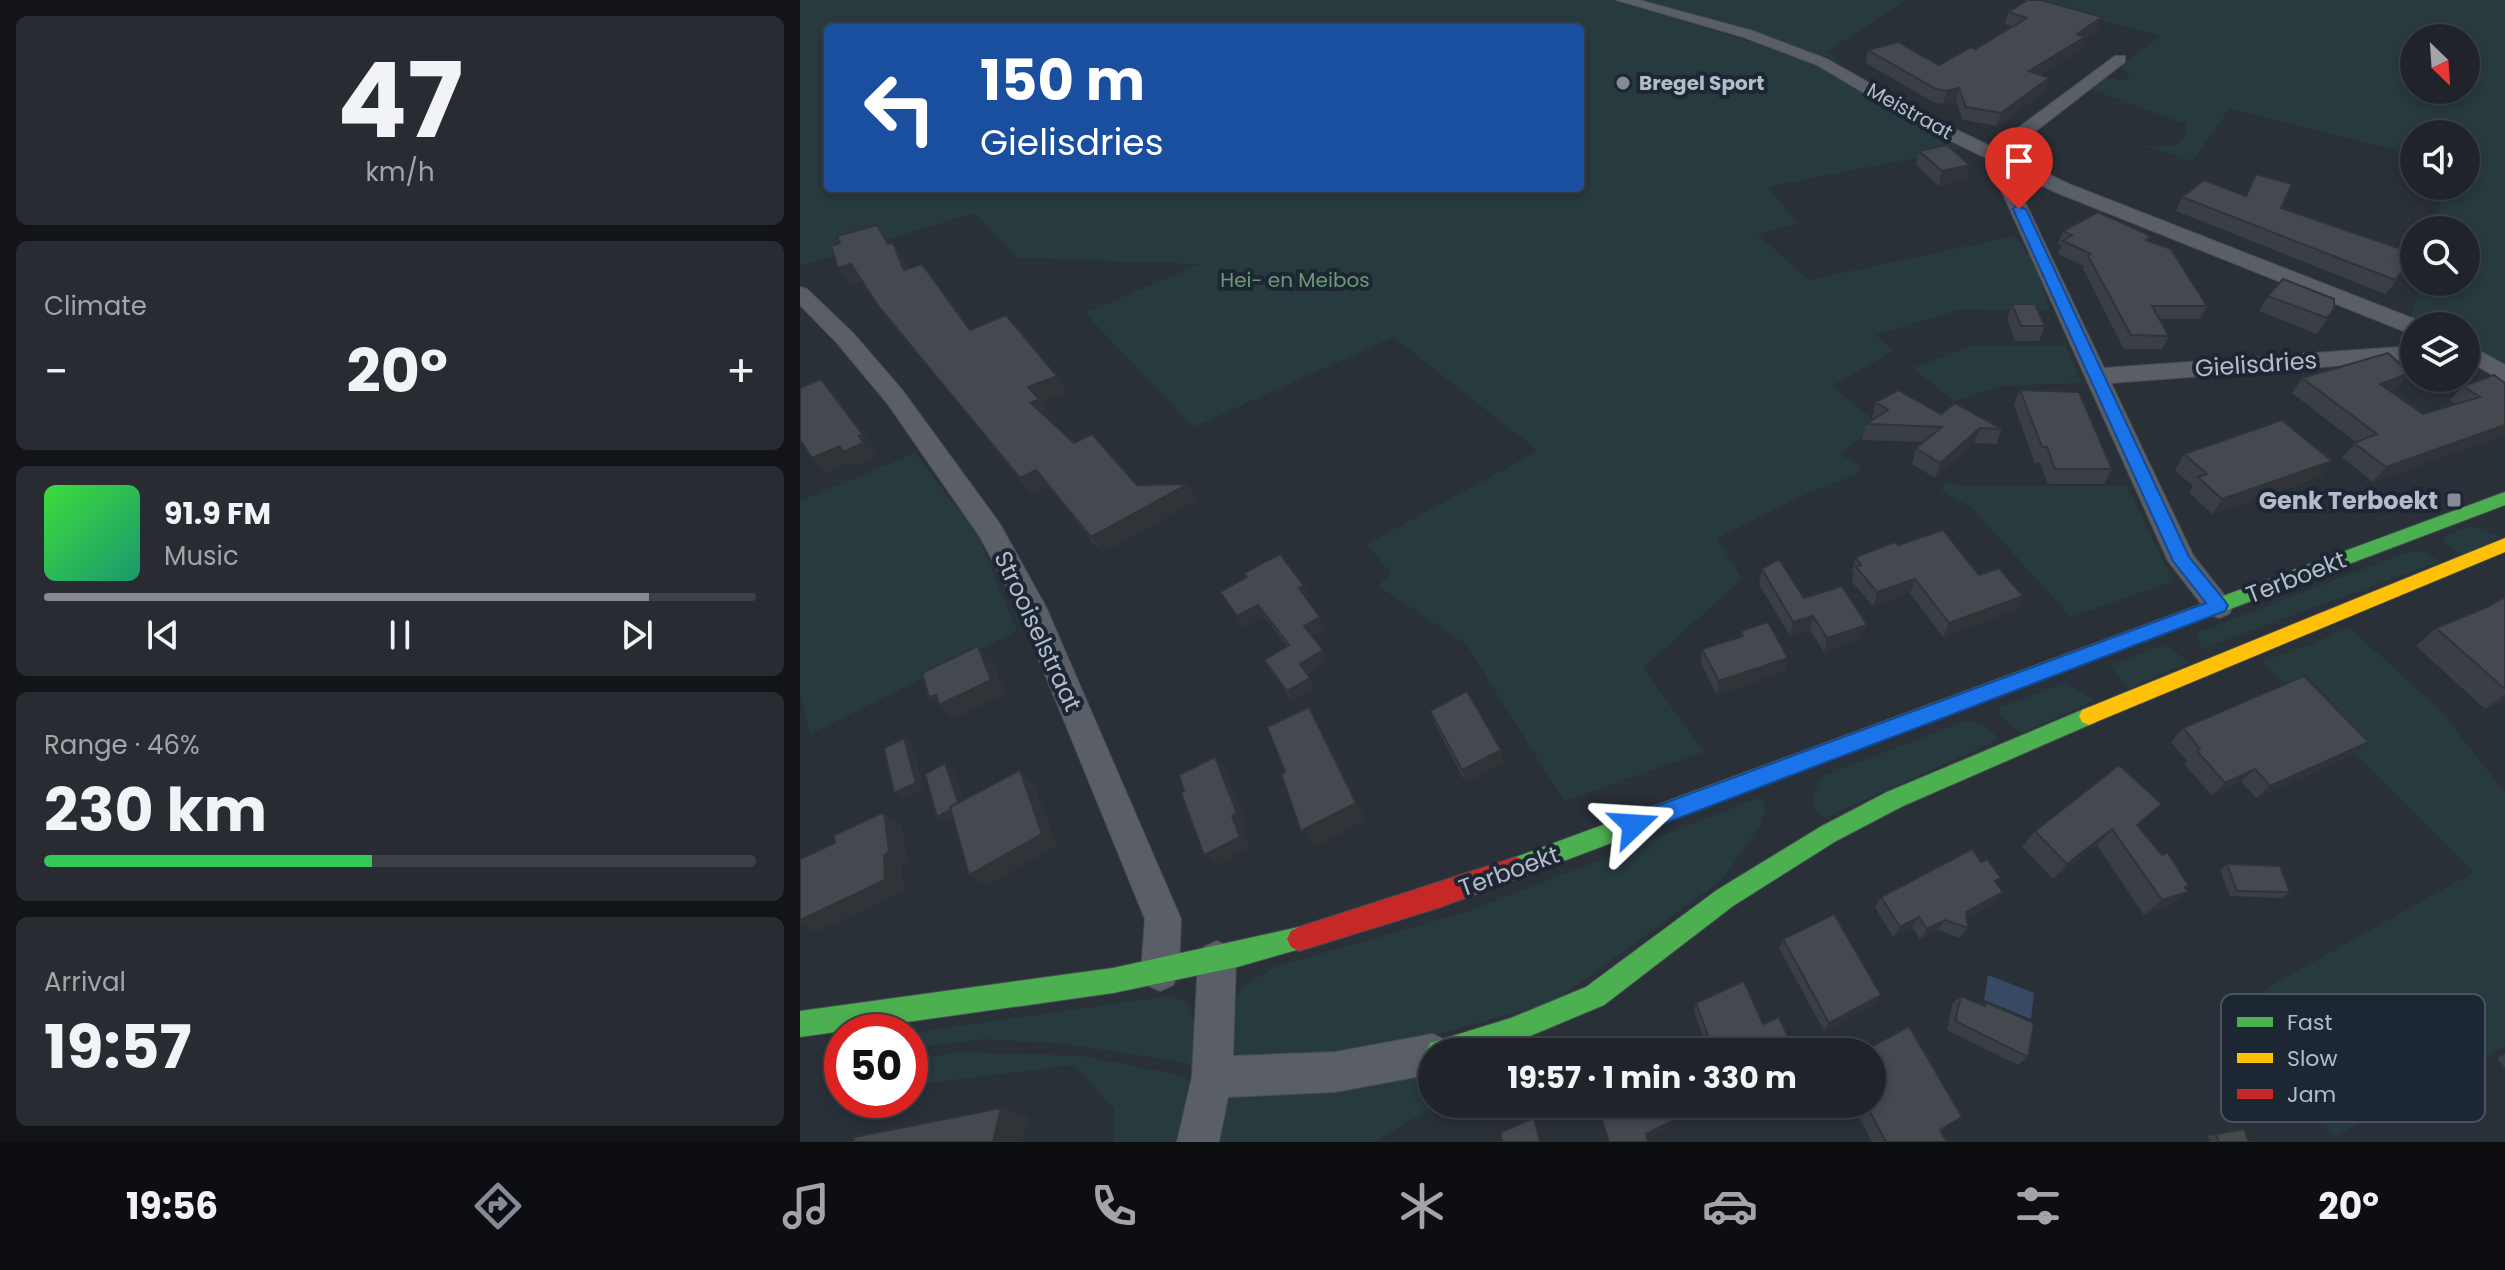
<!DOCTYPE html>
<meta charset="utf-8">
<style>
:root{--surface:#20242a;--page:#282c32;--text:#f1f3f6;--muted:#a2a4a8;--line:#3d4147;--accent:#848b96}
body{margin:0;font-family:Poppins,sans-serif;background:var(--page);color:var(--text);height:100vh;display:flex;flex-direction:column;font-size:30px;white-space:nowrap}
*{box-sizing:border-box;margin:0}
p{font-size:26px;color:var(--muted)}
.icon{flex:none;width:44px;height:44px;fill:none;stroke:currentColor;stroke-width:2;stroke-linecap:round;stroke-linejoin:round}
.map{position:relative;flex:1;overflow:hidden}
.details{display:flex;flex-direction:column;gap:16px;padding:16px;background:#121417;width:800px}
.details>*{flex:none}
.hud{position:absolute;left:24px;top:24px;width:760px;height:168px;border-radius:8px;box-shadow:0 4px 12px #0003,0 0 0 2px var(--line);background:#1a4fa0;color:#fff;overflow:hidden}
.needle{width:52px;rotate:155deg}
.controls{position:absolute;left:1600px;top:24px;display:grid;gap:16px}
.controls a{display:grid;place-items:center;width:80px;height:80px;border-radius:50%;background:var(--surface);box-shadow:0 4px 12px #0003,0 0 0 2px var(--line);font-size:40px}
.speed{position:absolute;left:24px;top:1014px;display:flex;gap:16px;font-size:40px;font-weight:700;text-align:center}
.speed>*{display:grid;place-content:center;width:104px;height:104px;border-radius:50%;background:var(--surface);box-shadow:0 4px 12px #0003,0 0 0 2px var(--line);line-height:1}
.speed .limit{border:12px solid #d22;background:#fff;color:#111}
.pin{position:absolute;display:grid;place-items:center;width:68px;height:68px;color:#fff;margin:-82px -34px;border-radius:50% 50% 50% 0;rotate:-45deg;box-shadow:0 0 8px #0007}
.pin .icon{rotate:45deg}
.me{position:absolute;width:88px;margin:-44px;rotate:70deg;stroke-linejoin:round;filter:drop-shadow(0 0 6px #0008)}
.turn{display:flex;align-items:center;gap:28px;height:168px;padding:0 24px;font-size:36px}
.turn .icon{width:104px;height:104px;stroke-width:2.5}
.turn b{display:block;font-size:56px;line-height:68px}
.big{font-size:60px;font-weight:700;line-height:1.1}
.details .widget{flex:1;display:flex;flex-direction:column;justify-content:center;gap:12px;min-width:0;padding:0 28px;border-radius:12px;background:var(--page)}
.details .dial{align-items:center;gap:0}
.dial b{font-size:104px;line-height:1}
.song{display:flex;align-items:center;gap:24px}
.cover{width:96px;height:96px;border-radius:12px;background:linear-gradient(135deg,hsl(120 70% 55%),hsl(160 70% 35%))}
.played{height:8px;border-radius:4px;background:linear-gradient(90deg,var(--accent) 85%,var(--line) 85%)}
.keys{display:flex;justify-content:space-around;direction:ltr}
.heat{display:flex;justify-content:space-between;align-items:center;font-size:44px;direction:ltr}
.charge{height:12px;border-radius:6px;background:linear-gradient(90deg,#34c759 46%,var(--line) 0)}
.trip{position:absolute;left:618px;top:1038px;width:468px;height:80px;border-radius:40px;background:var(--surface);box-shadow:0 4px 12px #0003,0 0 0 2px var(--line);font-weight:700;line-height:80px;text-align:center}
.tabs{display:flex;height:128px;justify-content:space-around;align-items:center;background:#0d0e11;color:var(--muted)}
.tabs .icon{width:56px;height:56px}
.tabs .current{color:var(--accent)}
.tabs b{font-size:36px;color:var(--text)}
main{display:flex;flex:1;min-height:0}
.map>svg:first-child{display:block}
.green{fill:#273a3e;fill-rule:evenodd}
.water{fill:#384963}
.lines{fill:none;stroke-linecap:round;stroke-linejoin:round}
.street-casing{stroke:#484c53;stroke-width:2}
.fast-casing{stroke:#484c53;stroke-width:2}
.slow-casing{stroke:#484c53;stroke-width:2}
.jam-casing{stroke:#484c53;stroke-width:2}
.street{fill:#5a5e66;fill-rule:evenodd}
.fast{fill:#4caf50;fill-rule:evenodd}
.slow{fill:#ffc107;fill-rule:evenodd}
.jam{fill:#c62828;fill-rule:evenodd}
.wall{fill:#3a3f45}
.shaded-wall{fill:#303338}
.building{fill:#444950;stroke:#303338;stroke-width:2}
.route{fill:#1a73e8;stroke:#114b97;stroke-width:2}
.poi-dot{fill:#848b96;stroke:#1d2633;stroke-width:3}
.labels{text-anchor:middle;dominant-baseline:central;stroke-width:8;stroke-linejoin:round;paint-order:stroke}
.far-poi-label{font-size:20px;font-weight:bold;fill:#b4bcc9;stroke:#1d2633;text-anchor:start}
.far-street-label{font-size:20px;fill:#b4bcc9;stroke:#1d2633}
.far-park-label{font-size:20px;fill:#6b9a76;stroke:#1d2633}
.street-label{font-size:24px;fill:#b4bcc9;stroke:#1d2633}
.poi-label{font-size:24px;font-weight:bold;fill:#b4bcc9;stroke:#1d2633;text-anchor:end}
.key{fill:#1d2633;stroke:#4a5360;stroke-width:2}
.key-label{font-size:22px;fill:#b4bcc9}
</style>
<main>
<section class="details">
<div class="widget dial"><b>47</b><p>km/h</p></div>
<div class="widget"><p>Climate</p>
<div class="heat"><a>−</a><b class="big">20°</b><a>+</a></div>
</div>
<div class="widget">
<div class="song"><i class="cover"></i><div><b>91.9 FM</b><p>Music</p></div></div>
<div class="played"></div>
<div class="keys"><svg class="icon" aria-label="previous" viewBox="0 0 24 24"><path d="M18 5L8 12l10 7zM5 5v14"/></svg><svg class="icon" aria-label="pause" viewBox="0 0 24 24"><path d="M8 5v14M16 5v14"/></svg><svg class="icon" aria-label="next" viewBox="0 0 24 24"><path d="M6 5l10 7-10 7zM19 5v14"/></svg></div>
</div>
<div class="widget"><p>Range · 46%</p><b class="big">230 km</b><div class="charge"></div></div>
<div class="widget"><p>Arrival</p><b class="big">19:57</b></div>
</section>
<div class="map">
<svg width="1705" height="1142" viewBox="0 0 1705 1142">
<rect width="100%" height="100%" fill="#2a3038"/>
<path class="green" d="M0,0h812l176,53 35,15 139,81 -195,38 32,37 -42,10 52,46 206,-44 19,26 16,48 -88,-1 -86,26 17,16 -61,35 46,38 -39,30 23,12 -7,9 -49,19 -89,44 25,41 -99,89 61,84 -140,49 -98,-157 -88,-58 13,-13 -24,-29 171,-93 -144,-114 -201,90 -108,-114 115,-49 -183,-6 -42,-45 -175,53zM28,28h752v160h-752z
M831,0h276l-81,52 17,11 -68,-24z
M1227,0h478v369l-39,-24v-19h-43l-17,-7v-4l5,1 10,-34h45v-52h-32l12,-44h20v-52h-52v20l-185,-45 -36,52 -50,-15 33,-1 8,-6 2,-15 -96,-35 13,-11 23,2 4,-5 -7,-4 -1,-7 39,-28zM1614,38h52v52h-52z
M1172,345h93l17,38 -83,3 -45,15 -41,-33z
M115,453l63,83 39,95 -207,103 -10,-39v-194z
M1146,482l9,3 172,1 46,95 -102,36 -100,-110 -30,-16z
M1672,526l28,11 -38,18 -17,-11 -3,-7z
M1610,551l13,1 17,9 -239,88 -4,-16z
M1549,627l92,84 64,82v253l-171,91 -85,-139 225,-126 -212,-211 50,-17z
M1361,646l10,3 18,13 -61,27 -18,-24z
M1264,683l31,17 -74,34 -22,-20v-6z
M1168,720l14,4 18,15 -175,79c-18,-12 -12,-26 -2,-42z
M961,797l5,13 -6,15 -38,55 -170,123 -210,57 -95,-1 -19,-9 5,-49 12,-16 30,-18 194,-56z
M370,996l18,7c9,19 9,40 5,61l-126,-20 -84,-5 -73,9v-15z
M161,1052l121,4 101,20 8,7 -9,59h-68v-33l-39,-44 -165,20v-25z
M608,1066l21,15 1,28 -56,33h-163l8,-45z"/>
<path class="water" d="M1188,975l46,18 -3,26 -47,-19z"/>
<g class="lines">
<defs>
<path id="street" d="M816,0h23l114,31 74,28 101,57 64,31 123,-91h10v6l-119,92 63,30 353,138 2,4h-10v8l-8,-2 -351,-140 -32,-16 -7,7 88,185 310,-22v14l-303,23 82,172 40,51 -4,8 -10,4 -10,-4 -41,-53 -170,-378 11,-14 -93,-45 -99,-59 -74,-28z
M0,287l7,2 46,44 50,58 97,133 46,83 135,312 -2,53 -6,13 -13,6 -13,-6 -6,-13 4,-53 -127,-311 -38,-71 -93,-134 -50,-60 -37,-38z
M1666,343l39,22v17l-39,-22z
M417,941l13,6 6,13 -3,96 102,-4 97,-18 14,6 5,12h-19v22l-97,18 -107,5 -9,45h-42l15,-65 6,-117 6,-13z"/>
<path id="fast" d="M1705,492v13l-989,374 -8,-3 -3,-8 3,-8 8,-3z
M1289,707l7,3 3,6 -3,6 -193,84 -67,35 -103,65 -129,99 -93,39 -28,8h-51l-2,9 -4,-9 4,-9 81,-25 75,-31 131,-97 103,-63 67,-35z
M499,927l8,4 4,8 -4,8 -70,20 -124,26 -313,44v-26l313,-43z"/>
<path id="slow" d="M1705,538v14l-409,170 -7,3 -7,-3 -3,-6 3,-6z"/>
<path id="jam" d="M716,857l8,3 3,8 -3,8 -86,32 -139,43 -8,-4 -4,-8 4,-8 8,-4z"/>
</defs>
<use href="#street" class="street-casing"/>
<use href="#fast" class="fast-casing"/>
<use href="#slow" class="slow-casing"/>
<use href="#jam" class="jam-casing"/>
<use href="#street" class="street"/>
<use href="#fast" class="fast"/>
<use href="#slow" class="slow"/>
<use href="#jam" class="jam"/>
</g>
<path class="wall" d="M1208,12l89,18 -13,9 -3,11 -41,25 5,16 -48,35 -34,-6 -7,-19 -13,3 -10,-2 -67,-39 2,-13 71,15 36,-16 37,-23 -7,-2z
M1119,151l51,14 -4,15 -27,6 -23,-21z
M1456,174l25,34 122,63 -10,14 -8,9 -209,-83 6,-14 63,-1z
M1263,231l86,10 58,65 -7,13h-40l9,17 -7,13h-38l-41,-80 1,-3 -26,-12 4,-9 -4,-1z
M93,243l11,16 4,10 62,61 87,46 10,16 -25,10 8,13 -4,2 28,26 63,42 60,15 -95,53 -54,-67 -16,8 -140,-171 -30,-42 -12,3 -12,-16z
M1468,296l66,13 -17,25 -58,-23z
M1212,304l33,22 -6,15h-24l-8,-22z
M1502,378l96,10 -8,3 33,23 33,-10 -6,-4 13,-14 42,-3v52l-132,47 -31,-25 14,-15 -64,-49z
M1220,390l92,79 -8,15h-56l-8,-21h-5l-21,-58z
M1076,402l65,12 61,15 -6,15 -22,-1 -39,35 -23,-14 4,-16 9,-6 -63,-2 4,-16 8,-5 -2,-2z
M1384,454l148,7 -12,16 -108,37 -23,-22 4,-6 -18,-16z
M1098,545l81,30 37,35 -73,27 -33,-44 -37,13 -21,-24 2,-8 -2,-3 4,-14z
M962,569l42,29 58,41 -38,13 -14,-22 -20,6 -31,-52z
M504,586l5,11 -3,1 19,30 -13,7 16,25 -21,14 8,14 -22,13 -23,-31 -6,-10 23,-14 -23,-30 -20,11 -24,-35z
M1705,597v103l-20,9 -69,-63 20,-18 51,-21z
M941,631l47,27 -3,13 -68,24 -16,-32 1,-14 38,-12z
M630,711l74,51 -38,21 -31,-59z
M1383,728l170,27 -97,43 -15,-17 -29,14 -28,-31 3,-3 -16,-19z
M1345,820l-7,6 50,66 -18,14 -26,9 -47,-70 -44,34 -31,-32 13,-16z
M1181,862l20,16 -5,5 7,9 -9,11 -28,15 2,10 -8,10 -22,-8 -18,9 -8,-12 -19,10 -18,-30 6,-10z
M1427,864l63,28 -8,6 -52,-2 -10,-26z
M983,939l92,65 -51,27 -45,-83z
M1161,996l21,9 3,-3 43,55 -10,8 -71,-35 5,-26z
M896,1003l67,21 25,28h-79l-15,-41z
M1705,1054v14l-8,-10z
M1052,1104h20l69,26 6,12h-75z
M1416,1134l33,8h-39l-3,-6z"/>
<path class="shaded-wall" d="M1302,17l-5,13 -13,9 -3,11 -56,34 4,-13 48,-37z
M1249,78l-4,13 -48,35 4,-13z
M1159,88l-3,13 -13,3 3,-13z
M1170,165l-4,15 -27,6 3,-15z
M93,243l11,16 11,27 -11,-16z
M51,264l12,16 -13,4 -12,-16z
M1610,373l-12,15 -29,10 11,-14z
M257,376l10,16 -25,10 8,13 -8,4 -11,-16 -3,-16z
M21,379l13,15 42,56 -4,1 4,7 -19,9 -5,-5 -25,11 -15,-15z
M1705,425v10l-132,47 13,-15z
M1180,428l-6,15 -39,35 5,-15z
M1532,461l-12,16 -108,37 10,-15z
M236,470l12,16 -16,8 -12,-16z
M388,484l9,16 -95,53 -11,-16z
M1115,579l-5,14 -37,13 4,-14z
M504,586l5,11 -5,2 -5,-11z
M1223,596l-7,14 -73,27 6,-14z
M458,605l6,11 -20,11 -7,-11z
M1013,616l-3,14 -20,6 3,-14z
M520,617l5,11 -15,8 -6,-10z
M1067,625l-5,14 -38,13 3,-14z
M178,646l14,14 13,33 -51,26 -25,-22z
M523,650l5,10 -23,15 -5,-11z
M988,658l-3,13 -68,24 2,-14z
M510,678l5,10 -22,13 -6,-10z
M1705,694v6l-20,9z
M509,707l11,20 46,93 -52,28 -13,-17z
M104,738l8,6 12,45 -21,11 -9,-7z
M1569,742l-16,13 -97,43 14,-12z
M701,750l3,12 -38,21 -4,-13z
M415,757l10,13 22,55 -5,3 7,20 -34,18 -11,-11z
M145,763l9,7 13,41 -21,12 -9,-6z
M1455,769l-14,12 -29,14 13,-12z
M220,770l14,13 23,63 -71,40 -17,-11z
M84,812l18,12 6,38 -6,5 2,24 -87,41 -17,-7v-5l84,-64z
M1312,829l-15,16 -44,34 14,-15z
M1389,886l-11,9 10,-3 -18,14 -26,9 18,-15z
M1203,892l-9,11 -36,19 8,-10z
M1119,917l-7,10 -19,10 7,-10z
M1145,920l-7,10 -18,9 7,-10z
M1081,995l-6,9 -51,27 5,-8z
M992,1045l-4,7h-11z
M937,1104h11l-17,8 2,-6z
M201,1108l28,9 -6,25h-30z
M734,1118l3,5 5,19h-2z
M874,1120l-1,5 -27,14v-5z"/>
<path class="building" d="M1228,0h13l61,17 -25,17 8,3 -56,34 20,7 -48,35 -35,-6 -7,-19 -13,3 -10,-2 -68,-39 30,-8 41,23 32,-18 4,2 52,-31 -19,-6z
M1147,145l23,20 -28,6 -23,-20z
M1456,174l36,10 -11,24 126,43 -4,20 -8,9 -213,-83 22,-17 42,16z
M1298,212l53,24 -5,4 25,9 36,57h-55l17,30 -38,-1 -43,-79 3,-2 -28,-13 9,-6 -9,-4z
M77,225l11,19 5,-1 11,27 18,-6 48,66 36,-15 51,61 -29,11 11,12 -8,4 43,40 18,-9 45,51 51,-1 -97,53 -55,-67 -16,8 -141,-171 -28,-43 -13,4 -7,-22 9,-3 -3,-7z
M1483,279l51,20v10l-7,9 -59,-22z
M1212,304h23l10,22h-24z
M1588,353l22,20 -30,11 43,30 57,-17 -17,-11 31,-11 11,8v42l-119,42 -32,-24 23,-9 -75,-56z
M21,379l42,56 -4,1 4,7 -20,9 -3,-6 -28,12 -12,-18v-52z
M1098,390l43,24 14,-11 47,26 -22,-1 -40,35 -24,-15 26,-21 -76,-3 22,-14 -12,-8z
M1220,390l59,2 33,77h-57l-8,-22h-5z
M1482,420l50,41 -110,38 -24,-22 9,-3 -23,-20z
M1143,530l36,45 20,-7 24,28 -74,27 -34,-44 -38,13 -21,-25 5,-2 -5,-8 39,-15 3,3z
M480,554l24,32 -5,2 21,29 -16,9 19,24 -23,14 10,14 -23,13 -23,-31 25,-15 -31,-40 -21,11 -17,-24 27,-15 -3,-4z
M979,559l25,39 38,-12 25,39 -40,13 -14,-22 -20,6 -31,-53z
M1705,597v92l-69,-61 51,-21z
M968,622l20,36 -69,23 -17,-32 41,-13 -2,-5z
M178,646l13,34 -52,25 -3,-10 -7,2 -7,-24z
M1504,676l65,66 -99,44 -15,-17 -30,14 -28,-32 3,-2 -17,-21z
M667,691l34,59 -39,20 -32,-59z
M509,707l47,96 -55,28 -20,-57 4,-2 -18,-45z
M104,738l12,45 -22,10 -10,-45z
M415,757l22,56 -5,3 8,21 -36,18 -23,-62 3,-2 -5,-16z
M145,763l13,39 -8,5v3l-13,7 -12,-43z
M1319,765l43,39 -25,21 25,30 6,-2 21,33 -4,1 3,5 -26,8 -50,-71 -45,35 -32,-33z
M220,770l22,64 -73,41 -19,-68z
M84,812l5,39 -5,5 1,24 -85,40v-61l35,-16 -1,-8z
M1172,849l9,13 6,-3 14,19 -6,3 8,11 -37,20 2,16 -23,-8 -18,9 -8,-12 -19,10 -19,-30z
M1427,864l53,2 10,26 -53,-1z
M1034,914l47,81 -52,28 -46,-84z
M944,981l19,43 16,-7 13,28 -15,7h-63l-18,-49z
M1161,996l24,10v-4l49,21 -6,34 -73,-36z
M1109,1026l53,91 -22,13 7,12h-61l-20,-38h6v-52h-10z
M797,1104h71l6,16 -28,14 2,8h-39z
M201,1108l-8,34h-140l1,-5z
M734,1118l6,24h-40l2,-1 -1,-9z
M1444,1129l5,13h-30l-3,-8z"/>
<path class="route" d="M1215,206l11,3 163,348 36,44 3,5 -3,5 -591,224 -7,-3 -4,-7 4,-8 579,-214 -33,-42 -160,-352z"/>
<g class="poi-dot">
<circle cx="823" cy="83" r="8"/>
<rect x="1646" y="492" width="16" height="16" rx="4"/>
</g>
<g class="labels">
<g class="far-poi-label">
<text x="839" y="83">Bregel Sport</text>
</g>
<g class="far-street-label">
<text transform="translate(1110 111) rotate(29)">Meistraat</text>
</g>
<g class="far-park-label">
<text x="495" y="280">Hei- en Meibos</text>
</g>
<g class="street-label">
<text transform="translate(1456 364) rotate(-4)">Gielisdries</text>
<text transform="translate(1496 577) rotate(-21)">Terboekt</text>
<text transform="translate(238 631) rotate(65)">Strooiselstraat</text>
<text transform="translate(709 871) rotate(-20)">Terboekt</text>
</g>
<g class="poi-label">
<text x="1638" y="500">Genk Terboekt</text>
</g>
</g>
<rect x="1421" y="994" width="264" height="128" rx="12" class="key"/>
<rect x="1437" y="1017" width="36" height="10" fill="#4caf50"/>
<rect x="1437" y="1053" width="36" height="10" fill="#ffc107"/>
<rect x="1437" y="1089" width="36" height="10" fill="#c62828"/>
<g class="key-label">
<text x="1487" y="1030">Fast</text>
<text x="1487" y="1066">Slow</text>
<text x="1487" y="1102">Jam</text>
</g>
</svg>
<div class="controls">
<a><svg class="needle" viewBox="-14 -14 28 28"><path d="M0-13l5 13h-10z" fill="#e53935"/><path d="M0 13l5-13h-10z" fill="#a2a4a8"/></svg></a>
<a><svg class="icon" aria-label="sound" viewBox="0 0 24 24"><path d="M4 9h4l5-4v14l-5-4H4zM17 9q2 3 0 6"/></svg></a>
<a><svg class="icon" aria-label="search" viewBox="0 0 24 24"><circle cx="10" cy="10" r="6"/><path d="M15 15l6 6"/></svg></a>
<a><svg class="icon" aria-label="layers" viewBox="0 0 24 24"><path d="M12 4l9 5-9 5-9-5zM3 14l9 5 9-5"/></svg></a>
</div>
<div class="speed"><div class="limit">50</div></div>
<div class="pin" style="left:1219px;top:209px;background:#d93025"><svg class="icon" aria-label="arrive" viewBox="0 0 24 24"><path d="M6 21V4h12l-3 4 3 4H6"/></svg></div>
<svg class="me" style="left:834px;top:825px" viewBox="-20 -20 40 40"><path d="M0-17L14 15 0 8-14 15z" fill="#1a73e8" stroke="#fff" stroke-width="4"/></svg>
<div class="trip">19:57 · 1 min · 330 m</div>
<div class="hud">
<div class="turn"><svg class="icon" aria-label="left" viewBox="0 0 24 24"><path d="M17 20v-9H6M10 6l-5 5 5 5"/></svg><div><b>150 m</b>Gielisdries</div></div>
</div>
</div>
</main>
<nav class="tabs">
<b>19:56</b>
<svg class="icon current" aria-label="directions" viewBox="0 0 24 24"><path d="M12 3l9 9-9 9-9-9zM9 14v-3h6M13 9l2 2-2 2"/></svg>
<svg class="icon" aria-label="music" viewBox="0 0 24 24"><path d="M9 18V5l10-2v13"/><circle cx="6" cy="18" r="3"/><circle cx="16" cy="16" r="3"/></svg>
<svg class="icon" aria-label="phone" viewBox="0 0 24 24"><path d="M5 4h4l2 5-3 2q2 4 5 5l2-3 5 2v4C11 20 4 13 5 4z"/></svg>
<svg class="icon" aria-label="climate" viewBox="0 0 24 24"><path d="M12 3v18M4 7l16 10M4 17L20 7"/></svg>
<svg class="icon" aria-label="car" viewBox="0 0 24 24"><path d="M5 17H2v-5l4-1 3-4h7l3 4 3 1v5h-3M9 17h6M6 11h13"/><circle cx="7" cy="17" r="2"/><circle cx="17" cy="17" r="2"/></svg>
<svg class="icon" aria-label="filters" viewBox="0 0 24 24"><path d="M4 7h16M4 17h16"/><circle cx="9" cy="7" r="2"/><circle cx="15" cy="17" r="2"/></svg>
<b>20°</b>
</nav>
